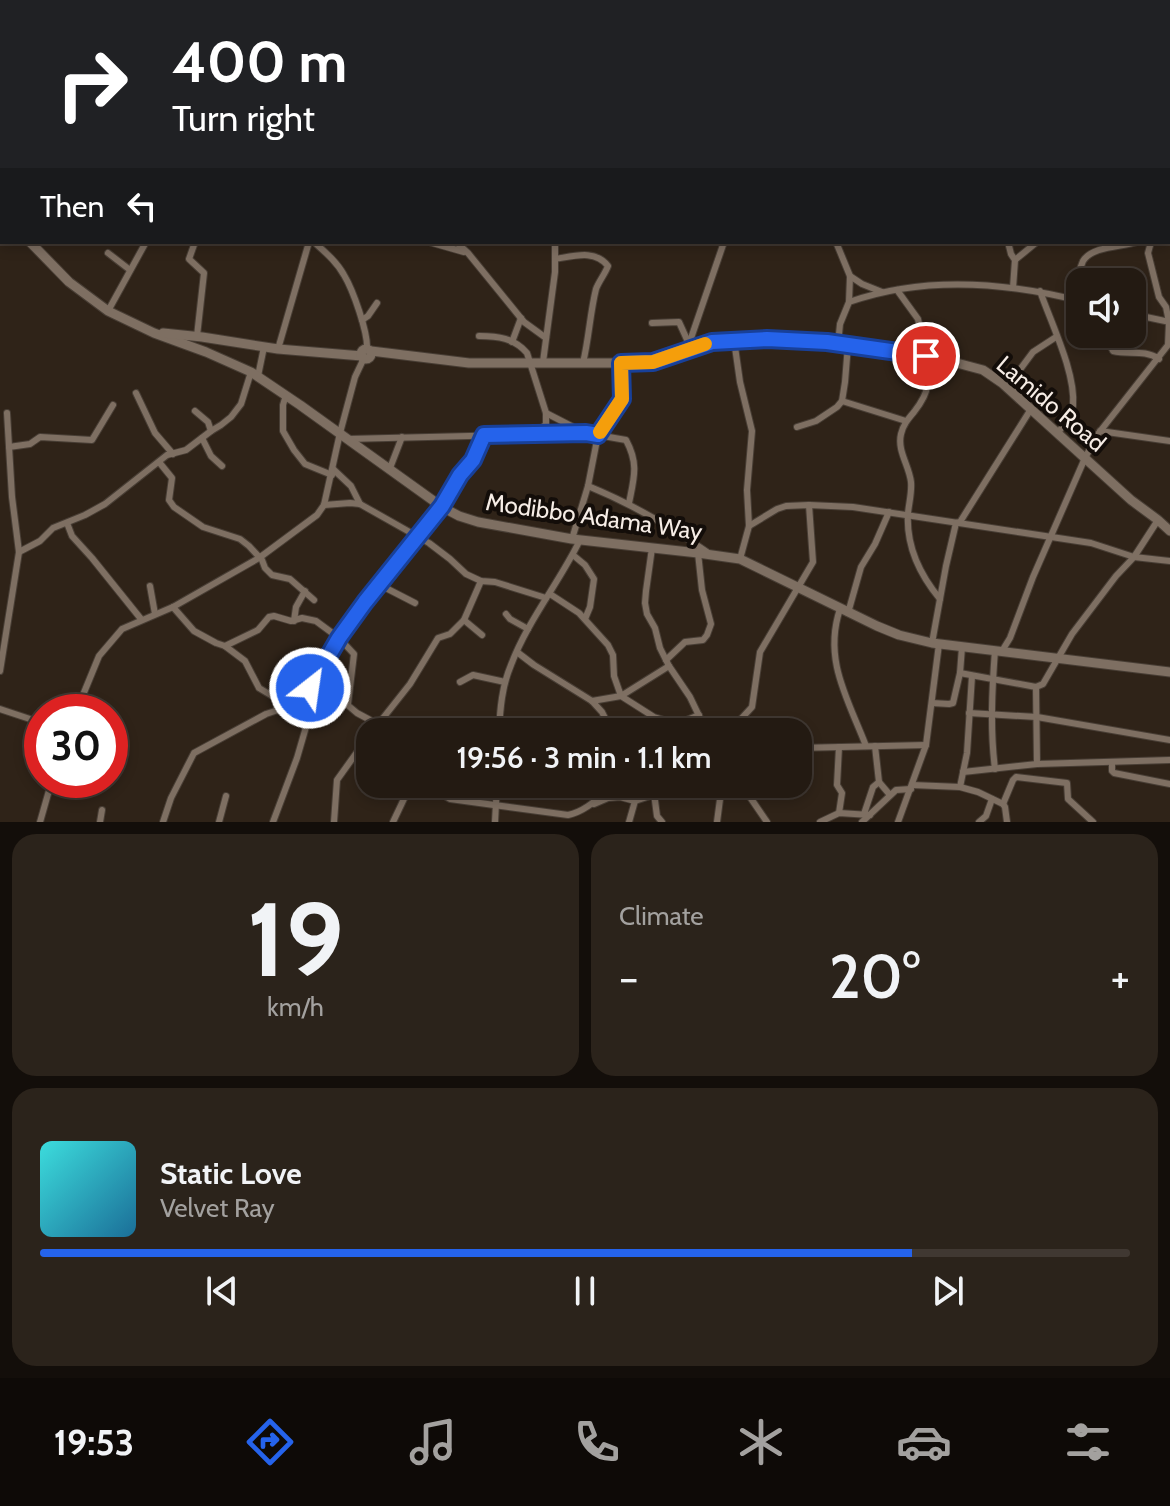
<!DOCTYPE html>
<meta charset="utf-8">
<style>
body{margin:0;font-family:Cabin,sans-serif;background:#2b231b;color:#f1f3f6;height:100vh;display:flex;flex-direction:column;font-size:30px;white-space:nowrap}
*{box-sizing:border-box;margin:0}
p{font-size:26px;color:#a3a19f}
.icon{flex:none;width:44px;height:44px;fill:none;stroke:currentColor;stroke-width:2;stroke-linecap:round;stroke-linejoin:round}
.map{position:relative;height:822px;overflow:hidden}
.drawer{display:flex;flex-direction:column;gap:12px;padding:12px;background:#130e0a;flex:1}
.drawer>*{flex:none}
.guide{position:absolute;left:0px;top:0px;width:1170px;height:244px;box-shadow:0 4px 12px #0003,0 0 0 2px #403832;background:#202124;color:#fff;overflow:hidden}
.controls{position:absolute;left:1066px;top:268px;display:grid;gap:16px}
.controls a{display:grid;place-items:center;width:80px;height:80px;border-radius:16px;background:#231a12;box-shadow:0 4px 12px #0003,0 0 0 2px #403832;font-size:40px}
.speed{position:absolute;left:24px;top:694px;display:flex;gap:16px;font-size:40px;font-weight:700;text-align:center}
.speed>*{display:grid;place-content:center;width:104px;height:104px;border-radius:50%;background:#231a12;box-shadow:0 4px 12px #0003,0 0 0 2px #403832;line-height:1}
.speed .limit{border:12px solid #d22;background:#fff;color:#111}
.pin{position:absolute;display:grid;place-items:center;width:68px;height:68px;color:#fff;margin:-34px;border:4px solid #fff;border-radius:50%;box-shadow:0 2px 8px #0007}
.me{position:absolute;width:88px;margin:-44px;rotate:30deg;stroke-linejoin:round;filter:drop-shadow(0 0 6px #0008)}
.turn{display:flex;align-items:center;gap:28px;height:168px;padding:0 40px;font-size:36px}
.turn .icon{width:104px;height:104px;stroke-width:2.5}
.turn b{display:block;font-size:56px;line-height:68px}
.then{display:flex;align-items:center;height:76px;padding:0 40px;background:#0003;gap:16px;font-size:30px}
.big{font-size:60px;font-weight:600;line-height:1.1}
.drawer .card{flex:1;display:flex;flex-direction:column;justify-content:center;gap:12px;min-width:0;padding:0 28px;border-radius:24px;background:#2b231b}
.drawer .dial{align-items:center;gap:0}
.dial b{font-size:104px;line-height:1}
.song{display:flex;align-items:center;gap:24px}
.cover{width:96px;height:96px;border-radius:12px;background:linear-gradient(135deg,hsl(180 70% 55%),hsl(200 70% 35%))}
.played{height:8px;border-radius:4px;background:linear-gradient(90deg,#2563eb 80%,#403832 80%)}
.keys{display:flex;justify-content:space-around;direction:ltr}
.heat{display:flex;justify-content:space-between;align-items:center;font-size:44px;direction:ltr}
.drawer .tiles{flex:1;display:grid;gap:12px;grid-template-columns:1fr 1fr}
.card:last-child{grid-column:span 2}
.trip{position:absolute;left:356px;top:718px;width:456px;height:80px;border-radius:24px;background:#231a12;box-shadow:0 4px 12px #0003,0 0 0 2px #403832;font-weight:600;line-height:80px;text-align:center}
.tabs{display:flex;height:128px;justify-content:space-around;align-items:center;background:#0e0a07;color:#a3a19f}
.tabs .icon{width:56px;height:56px}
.tabs .on{color:#2563eb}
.tabs b{font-size:36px;color:#f1f3f6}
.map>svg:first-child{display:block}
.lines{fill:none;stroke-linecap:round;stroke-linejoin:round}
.minor-casing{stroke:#483e35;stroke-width:8}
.secondary-casing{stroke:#483e35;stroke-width:11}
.primary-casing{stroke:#483e35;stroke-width:12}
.minor{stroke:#7e6f62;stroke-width:6}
.secondary{stroke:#7e6f62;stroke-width:9}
.primary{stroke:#599aa2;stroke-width:10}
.route-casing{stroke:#184099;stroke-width:20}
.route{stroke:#2563eb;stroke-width:14}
.slow{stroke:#f59e0b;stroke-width:14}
.labels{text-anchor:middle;stroke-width:8;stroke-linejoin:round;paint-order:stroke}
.street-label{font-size:24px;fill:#f6ede6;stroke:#130d09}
</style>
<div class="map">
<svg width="1170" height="822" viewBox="0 0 1170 822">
<rect width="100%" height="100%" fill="#2f2318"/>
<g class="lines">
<defs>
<g id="minor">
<path d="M214,0L215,2"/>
<path d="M301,0L303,2"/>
<path d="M396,0V2"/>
<path d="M412,0L415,2"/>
<path d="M643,0V2"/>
<path d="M1042,0L1056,2"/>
<path d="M96,2V0"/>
<path d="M162,2H167"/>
<path d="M373,2V0"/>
<path d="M554,2V0"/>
<path d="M875,2L876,0"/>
<path d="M956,2H962"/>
<path d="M998,2L1003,0"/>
<path d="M1013,2V0"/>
<path d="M1065,2L1066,0"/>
<path d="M1096,2V0"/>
<path d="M1125,2L1126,0"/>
<path d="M1168,16H1170"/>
<path d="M0,30H2"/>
<path d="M1168,126L1170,133L1168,141"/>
<path d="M0,132L2,133"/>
<path d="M1168,161L1170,160"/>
<path d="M0,234L2,232"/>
<path d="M195,242L189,259L204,273L197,336"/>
<path d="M314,242C325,252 337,262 344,275C353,290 368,332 367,349"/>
<path d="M429,242L464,252"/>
<path d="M456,242L468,253L524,322L546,338"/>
<path d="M836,242L850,276L849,302"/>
<path d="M1008,242L1011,254L1015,260L1013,288"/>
<path d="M108,253L130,270"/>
<path d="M555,259C574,256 595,249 608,266C605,274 599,281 596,289C590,313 589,338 583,363"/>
<path d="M1015,260L1037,242"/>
<path d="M850,276L862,284L882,292"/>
<path d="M897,290L918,319L926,356"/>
<path d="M1040,291C1051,323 1076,373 1073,406C1072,415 1063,425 1058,433"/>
<path d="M1074,299C1076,287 1078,272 1083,261C1092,246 1122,247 1137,242"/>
<path d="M108,311L146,242"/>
<path d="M1132,314L1170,322"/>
<path d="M362,320L368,316L377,303"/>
<path d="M652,323L679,322L689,344"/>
<path d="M1116,334L1111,347L1113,351C1129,355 1144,349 1159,359"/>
<path d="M479,336C498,336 514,338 527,353L546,413V424L537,434"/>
<path d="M734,340L740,382L752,431L747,490L749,526L740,559"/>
<path d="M512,342L521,318"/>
<path d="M838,344L840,324L849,302C923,276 1005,282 1080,301"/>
<path d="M278,349L309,242"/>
<path d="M688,350L689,344L724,242"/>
<path d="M920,356C929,382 932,389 914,412C908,419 903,425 901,434C897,451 909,465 911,482C912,492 909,503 908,513C906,545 920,575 940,599"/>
<path d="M543,362L555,272V242"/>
<path d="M258,376L264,347"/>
<path d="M1007,387L1033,352L1056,337"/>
<path d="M136,393L155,433L173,454"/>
<path d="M286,395L283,405V431L294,450L305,464L332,475"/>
<path d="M842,401L906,421"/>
<path d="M195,411L208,422L211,431"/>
<path d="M546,413L583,432"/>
<path d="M797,427L816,421L837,407L842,401L845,382L848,345"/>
<path d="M1100,431L1170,441"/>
<path d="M202,438L211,456L222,466"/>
<path d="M347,439L586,433L626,440C639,464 634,478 629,503"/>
<path d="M9,447L30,444L40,437L92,440L113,405"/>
<path d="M159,462L172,478L169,500L174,507L203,527L240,539L249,546L262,560L265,568L272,575L290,579L314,600"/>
<path d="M390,468L402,437"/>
<path d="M333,469L351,486L360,504"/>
<path d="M588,486C632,504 667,524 707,552"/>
<path d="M324,505L350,503L360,504L429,543L450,559L466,574L481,581L495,582L546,598"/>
<path d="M67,523L72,536L92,558L141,619"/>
<path d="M749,526L777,509L786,506L809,505L853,507L1091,543L1134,557L1170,561"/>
<path d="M572,539L588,486L598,435L622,399L621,363"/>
<path d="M652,548L646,591L645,603L647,614L655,628L660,648L669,666L690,697L701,720L722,732"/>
<path d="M19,552L40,541L53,528L85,515L105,504L167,455L186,450L211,431L221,425L231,417L241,404L251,372"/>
<path d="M573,555L585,565L594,579L590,607L585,619"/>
<path d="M378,584L415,603"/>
<path d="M150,586L155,614"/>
<path d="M550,594L579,613L608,645L613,655L614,676L621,696L669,666"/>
<path d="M173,607L194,631L216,643L225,646L245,661L259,688L289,706"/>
<path d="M840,609C823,660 848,699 866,746"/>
<path d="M848,613L861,567L875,544L889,512"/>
<path d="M506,614L510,619L528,629"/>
<path d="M464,620L482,635"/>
<path d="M294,621L296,607L305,591"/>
<path d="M932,643L946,566L956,523L960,522L1031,409"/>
<path d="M225,646L258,630L269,617L274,616L291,621L302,618L316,621L339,638L354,654L348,704"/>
<path d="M995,650C992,690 990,729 995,769"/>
<path d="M1002,651L1010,638L1033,577L1085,458L1098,434L1168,345L1169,322L1166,307L1159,297L1148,253L1151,242"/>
<path d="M517,652L534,665L592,701L602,712L612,732"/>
<path d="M666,660L685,642L703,640L707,635L711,624L702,590L698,553"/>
<path d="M0,671L19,552L12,497L7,413"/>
<path d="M960,673L1036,687L1043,684L1072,634L1116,576L1134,557L1158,520"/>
<path d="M460,682L473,675L505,682"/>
<path d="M1036,687L1037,764"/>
<path d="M315,696L344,702L357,713L385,728L388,732"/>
<path d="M592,701L621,696L654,717L677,724L699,715"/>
<path d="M932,703L949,704L953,703L960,673L962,647"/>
<path d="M0,709L42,723"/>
<path d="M76,712L99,656L122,629L173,607L259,558L317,515L324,505L340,433L355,377L364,358"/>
<path d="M969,713L1037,717L1170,740"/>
<path d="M372,732L410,684L438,638L450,634L464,620L481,581"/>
<path d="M499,732C500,709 502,686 511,665C528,620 559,583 580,540"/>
<path d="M729,732L752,707L760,652L813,562L809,505"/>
<path d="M875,746L879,782L890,795"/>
<path d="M839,747L837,785L842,793L839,813"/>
<path d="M798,748L926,745"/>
<path d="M1112,763V771L1114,773L1170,784"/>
<path d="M963,772L1037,764L1170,760"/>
<path d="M425,784L450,799L568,815C587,811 600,796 615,784"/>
<path d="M741,784L767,822"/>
<path d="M912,785L960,787L978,792L1003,804L1005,807L1007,822"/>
<path d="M960,787L967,753L972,676"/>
<path d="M654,793L657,816L662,822"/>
<path d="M594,804L608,798L620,797L635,801L687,784"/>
<path d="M1003,804L1013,780L1016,777L1067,783L1068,799L1093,822"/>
<path d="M864,814L873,787L879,782"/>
<path d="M40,822L52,780"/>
<path d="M100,822L102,810"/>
<path d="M163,822L171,798L194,753L266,714L287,707L310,688L339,638L365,602L442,506L460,475L473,460L484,435"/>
<path d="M219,822L226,796"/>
<path d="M273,822L297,758L315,696L310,688"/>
<path d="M334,822L337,780L370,734"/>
<path d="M393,822L411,784"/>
<path d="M495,822L497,784"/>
<path d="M629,822L635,801"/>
<path d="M717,822L722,784"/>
<path d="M820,822L839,813L870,815"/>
<path d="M862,822L896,790L911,789"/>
<path d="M898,822L926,745L939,644"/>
<path d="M979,822L986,816L992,799"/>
</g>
<g id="secondary">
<path d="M0,210L2,212"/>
<path d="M30,242L69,282L108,311L154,333L206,352L251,372L300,405L442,507L459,516L478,522L572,539L698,553L740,559L877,626L899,635L932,643L1170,672"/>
<path d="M163,333L202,337L278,349L362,356"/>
<circle cx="366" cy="354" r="5"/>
<path d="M371,351L469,363H634L653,362L712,342L767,339L791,340L848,345L938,358L983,370L1002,383L1131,500L1158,520L1170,531"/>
</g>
<g id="primary">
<path d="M788,0L791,2"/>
<path d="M1168,227L1170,228"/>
</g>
</defs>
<!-- minor casing -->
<use href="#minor" class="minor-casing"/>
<!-- secondary casing -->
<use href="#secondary" class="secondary-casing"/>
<!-- primary casing -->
<use href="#primary" class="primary-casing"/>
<!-- minor -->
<use href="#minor" class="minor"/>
<!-- secondary -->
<use href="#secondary" class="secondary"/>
<!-- primary -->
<use href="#primary" class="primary"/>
</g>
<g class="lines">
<defs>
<path id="route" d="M310,688L339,638L365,602L442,506L460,475L473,460L484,435L586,433L598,435L622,399L621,363L653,362L712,342L767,339L827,342L926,356"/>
</defs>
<!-- route casing -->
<use href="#route" class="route-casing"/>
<!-- route -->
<use href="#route" class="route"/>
<!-- slow -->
<path class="slow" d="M600,432L622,399L621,363L653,362L705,344"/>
</g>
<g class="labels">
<!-- street labels -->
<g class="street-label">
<text transform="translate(1051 404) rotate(40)" y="8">Lamido Road</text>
<text transform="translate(594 517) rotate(8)" y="8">Modibbo Adama Way</text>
</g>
</g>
</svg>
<div class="controls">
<a><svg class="icon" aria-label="sound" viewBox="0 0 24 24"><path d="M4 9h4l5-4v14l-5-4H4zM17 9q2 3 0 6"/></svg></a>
</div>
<div class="speed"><div class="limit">30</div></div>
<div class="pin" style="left:926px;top:356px;background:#d93025"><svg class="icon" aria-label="arrive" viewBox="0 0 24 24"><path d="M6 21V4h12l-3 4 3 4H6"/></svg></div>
<svg class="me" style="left:310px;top:688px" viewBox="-20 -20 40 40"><circle r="17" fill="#2563eb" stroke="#fff" stroke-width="3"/><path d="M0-11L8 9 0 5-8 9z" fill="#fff"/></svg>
<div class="trip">19:56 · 3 min · 1.1 km</div>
<div class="guide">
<div class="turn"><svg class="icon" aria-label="right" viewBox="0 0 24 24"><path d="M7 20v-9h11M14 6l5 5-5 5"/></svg><div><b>400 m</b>Turn right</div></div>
<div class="then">Then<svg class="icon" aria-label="left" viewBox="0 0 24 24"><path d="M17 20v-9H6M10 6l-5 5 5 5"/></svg></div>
</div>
</div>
<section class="drawer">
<div class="tiles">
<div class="card dial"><b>19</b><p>km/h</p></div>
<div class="card"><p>Climate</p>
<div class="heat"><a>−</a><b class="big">20°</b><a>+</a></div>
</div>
<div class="card">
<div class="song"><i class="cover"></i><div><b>Static Love</b><p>Velvet Ray</p></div></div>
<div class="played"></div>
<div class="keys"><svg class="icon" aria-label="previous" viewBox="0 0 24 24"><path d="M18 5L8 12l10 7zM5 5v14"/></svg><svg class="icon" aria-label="pause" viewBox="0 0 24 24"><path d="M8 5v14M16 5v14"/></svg><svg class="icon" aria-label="next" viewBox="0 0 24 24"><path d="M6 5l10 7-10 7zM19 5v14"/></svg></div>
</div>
</div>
</section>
<nav class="tabs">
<b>19:53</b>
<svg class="icon on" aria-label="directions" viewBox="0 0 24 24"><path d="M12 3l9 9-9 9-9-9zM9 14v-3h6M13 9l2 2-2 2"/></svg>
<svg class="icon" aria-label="music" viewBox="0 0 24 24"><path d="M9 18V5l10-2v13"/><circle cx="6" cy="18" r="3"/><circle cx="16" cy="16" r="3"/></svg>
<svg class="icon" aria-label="phone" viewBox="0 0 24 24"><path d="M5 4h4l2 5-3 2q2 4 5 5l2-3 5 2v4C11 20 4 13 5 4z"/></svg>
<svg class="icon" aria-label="climate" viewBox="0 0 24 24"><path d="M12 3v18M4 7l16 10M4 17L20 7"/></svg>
<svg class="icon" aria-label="car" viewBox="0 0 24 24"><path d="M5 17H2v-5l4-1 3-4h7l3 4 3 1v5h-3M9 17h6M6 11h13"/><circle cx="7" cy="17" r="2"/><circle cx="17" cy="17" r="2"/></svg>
<svg class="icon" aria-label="filters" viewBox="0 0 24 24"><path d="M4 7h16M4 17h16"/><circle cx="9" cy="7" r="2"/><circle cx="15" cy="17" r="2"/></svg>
</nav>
